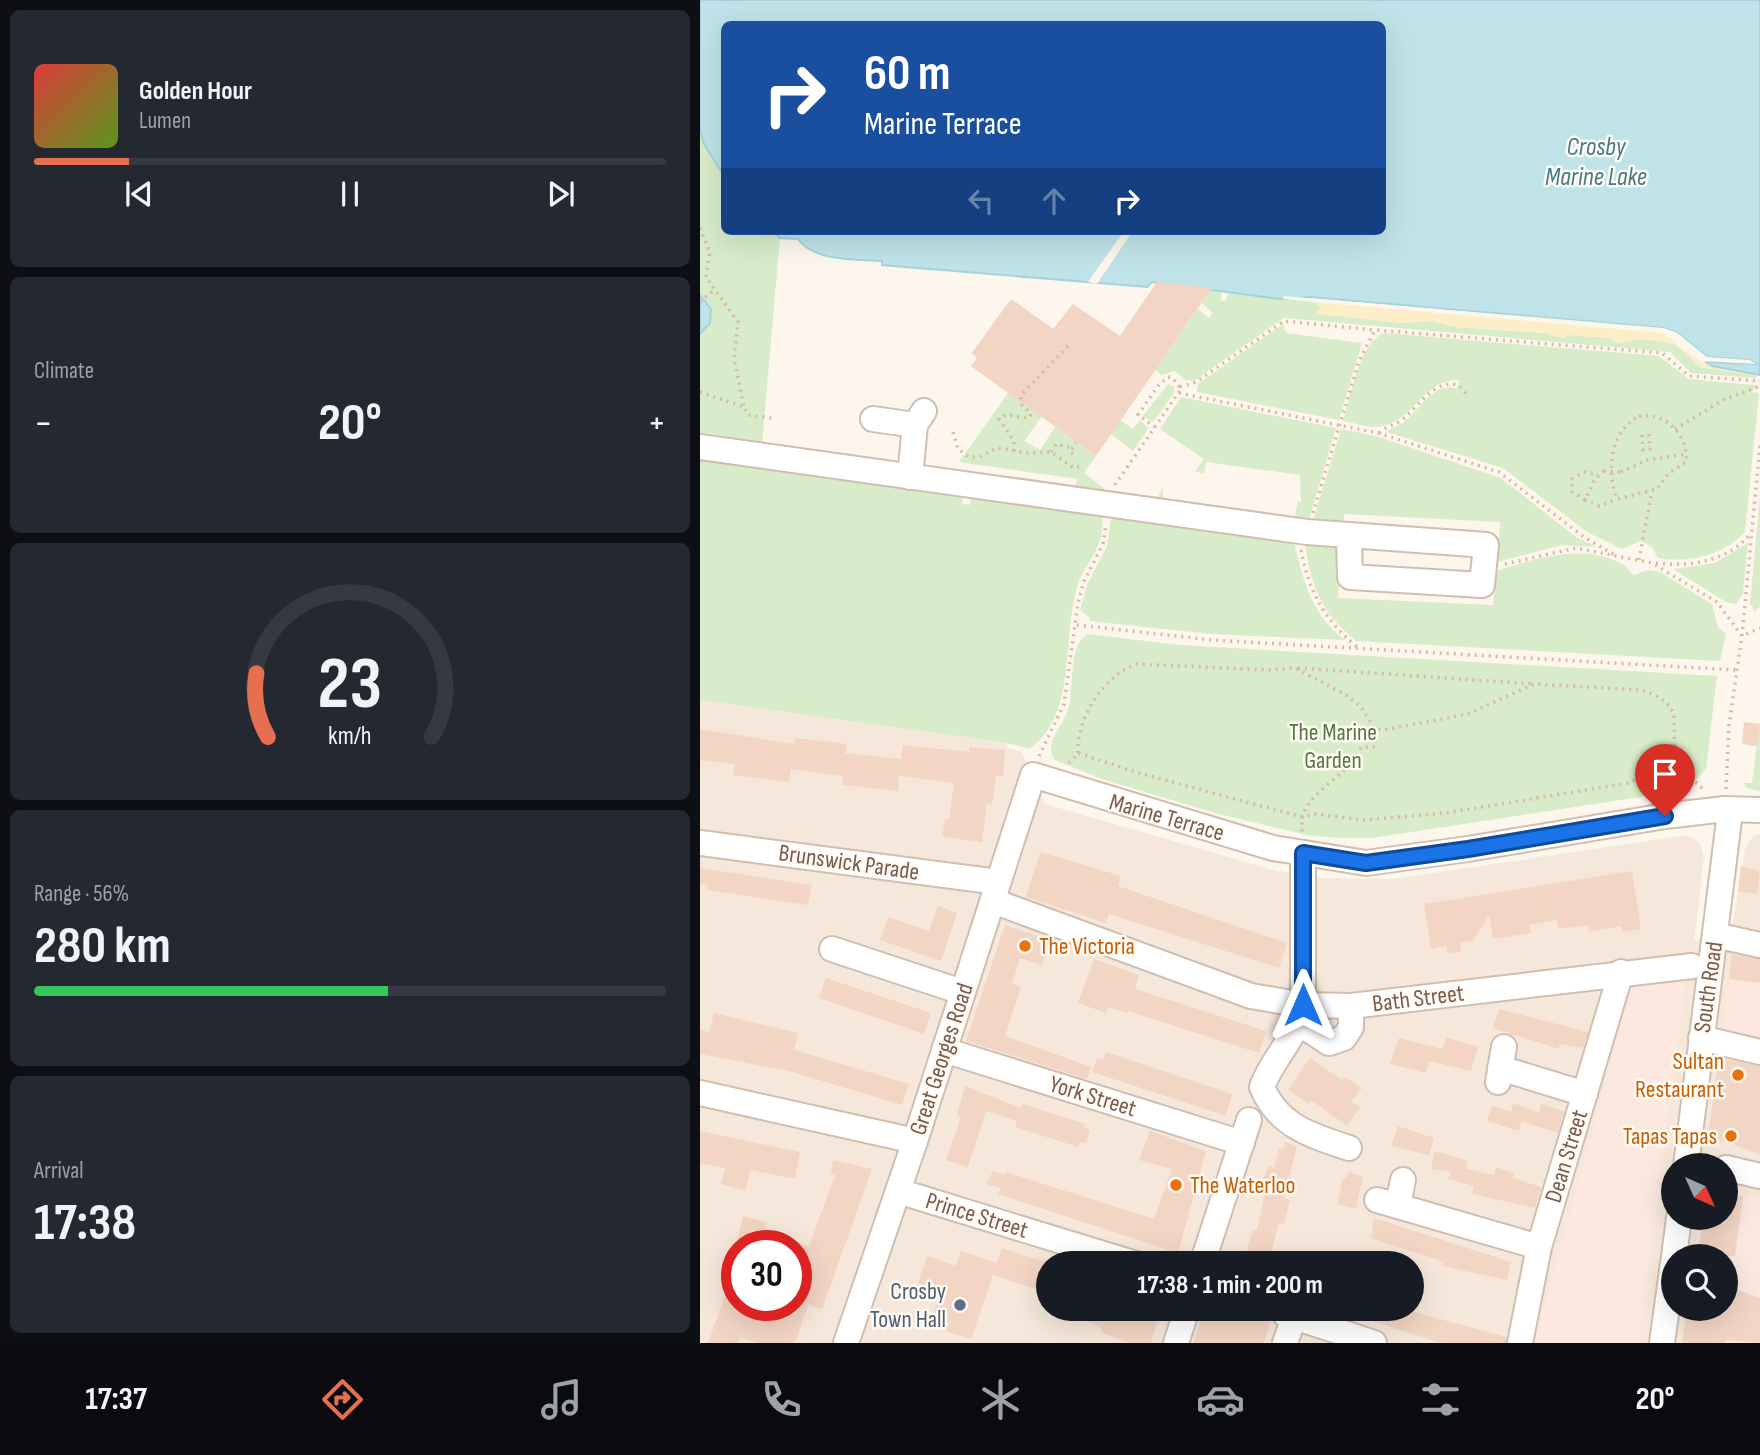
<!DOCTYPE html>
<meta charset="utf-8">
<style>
body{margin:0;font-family:"Sofia Sans Condensed",sans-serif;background:#242831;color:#f1f3f6;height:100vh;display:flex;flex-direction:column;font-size:26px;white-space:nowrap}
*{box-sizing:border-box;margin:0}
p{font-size:23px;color:#9ea1a6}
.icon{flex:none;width:38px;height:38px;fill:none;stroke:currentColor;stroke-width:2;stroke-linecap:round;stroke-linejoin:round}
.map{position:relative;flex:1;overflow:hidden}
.panel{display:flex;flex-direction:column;gap:10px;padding:10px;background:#0d0f14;width:700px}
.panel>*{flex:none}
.guide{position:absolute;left:21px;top:21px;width:665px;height:214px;border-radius:10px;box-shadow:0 7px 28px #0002;background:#1a4fa0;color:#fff;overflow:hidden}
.needle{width:46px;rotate:135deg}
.controls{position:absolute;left:961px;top:1153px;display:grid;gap:14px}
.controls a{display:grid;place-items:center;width:77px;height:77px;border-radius:50%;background:#171b24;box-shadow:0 7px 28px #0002;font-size:35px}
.speed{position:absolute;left:21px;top:1230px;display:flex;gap:14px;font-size:35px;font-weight:700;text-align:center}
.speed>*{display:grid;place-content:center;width:91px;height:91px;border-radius:50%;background:#171b24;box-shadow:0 7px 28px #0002;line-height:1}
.speed .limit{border:10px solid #d22;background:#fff;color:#111}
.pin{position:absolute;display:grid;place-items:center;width:60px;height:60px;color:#fff;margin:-72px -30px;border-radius:50% 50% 50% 0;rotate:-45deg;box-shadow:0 0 7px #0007}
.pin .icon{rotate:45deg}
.me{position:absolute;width:77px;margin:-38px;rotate:0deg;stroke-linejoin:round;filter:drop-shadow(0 0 5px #0008)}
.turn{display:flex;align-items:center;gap:24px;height:147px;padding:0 28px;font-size:32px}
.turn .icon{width:91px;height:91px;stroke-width:2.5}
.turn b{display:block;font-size:49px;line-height:60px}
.lanes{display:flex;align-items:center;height:66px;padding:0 28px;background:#0003;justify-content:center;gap:35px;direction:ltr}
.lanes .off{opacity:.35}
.big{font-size:52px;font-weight:700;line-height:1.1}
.panel .card{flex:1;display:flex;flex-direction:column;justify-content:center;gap:10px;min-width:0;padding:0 24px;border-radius:10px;background:#242831}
.panel .dial{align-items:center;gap:0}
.dial svg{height:182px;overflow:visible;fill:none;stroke:#363941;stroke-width:7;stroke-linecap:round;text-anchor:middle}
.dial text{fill:#f1f3f6;stroke:none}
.song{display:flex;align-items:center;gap:21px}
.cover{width:84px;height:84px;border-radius:10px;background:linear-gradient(135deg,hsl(0 70% 55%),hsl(90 70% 35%))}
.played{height:7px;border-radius:4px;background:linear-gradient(90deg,#e76f51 15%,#363941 15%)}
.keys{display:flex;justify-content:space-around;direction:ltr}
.heat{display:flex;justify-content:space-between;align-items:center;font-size:38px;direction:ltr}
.charge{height:10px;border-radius:5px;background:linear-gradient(90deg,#34c759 56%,#363941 0)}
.trip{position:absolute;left:336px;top:1251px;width:388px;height:70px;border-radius:35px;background:#171b24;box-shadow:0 7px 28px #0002;font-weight:700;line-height:70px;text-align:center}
.menu{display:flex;height:112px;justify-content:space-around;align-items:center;background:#090b0e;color:#9ea1a6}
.menu .icon{width:49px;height:49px}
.menu .selected{color:#e76f51}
.menu b{font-size:32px;color:#f1f3f6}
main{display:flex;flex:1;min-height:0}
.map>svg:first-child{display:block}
.residential{fill:#f5e8da;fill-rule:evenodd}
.commercial{fill:#fde8e0}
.green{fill:#d8ecc9}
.sand{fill:#fcefc7}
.water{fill:#bfe3e8;stroke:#a5d3da;stroke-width:2}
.pier{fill:#fdf6ec}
.building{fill:#f3d5c3}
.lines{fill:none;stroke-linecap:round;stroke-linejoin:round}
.minor-casing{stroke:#d1beb0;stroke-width:28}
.path{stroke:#d9b8a5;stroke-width:3.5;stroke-dasharray:2 5;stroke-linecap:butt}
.minor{stroke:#fff;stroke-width:24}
.path-bridge{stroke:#d9b8a5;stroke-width:3.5;stroke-dasharray:2 5;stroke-linecap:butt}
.route-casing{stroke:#114b97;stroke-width:18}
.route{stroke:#1a73e8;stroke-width:12}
.food-dot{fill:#e8710a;stroke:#fffaf3;stroke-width:2.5}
.service-dot{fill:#5c6f8a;stroke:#fffaf3;stroke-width:2.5}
.labels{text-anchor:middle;stroke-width:5;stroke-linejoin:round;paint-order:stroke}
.park-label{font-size:24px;fill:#537a41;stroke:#fffaf3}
.street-label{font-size:24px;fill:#7a5c4d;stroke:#fffaf3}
.food-label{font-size:24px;fill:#c56008;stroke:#fffaf3;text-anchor:start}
.service-label{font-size:24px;fill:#4e5e75;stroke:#fffaf3;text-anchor:end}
.water-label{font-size:26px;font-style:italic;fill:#437c86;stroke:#fffaf3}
</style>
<main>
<section class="panel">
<div class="card">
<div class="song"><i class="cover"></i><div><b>Golden Hour</b><p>Lumen</p></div></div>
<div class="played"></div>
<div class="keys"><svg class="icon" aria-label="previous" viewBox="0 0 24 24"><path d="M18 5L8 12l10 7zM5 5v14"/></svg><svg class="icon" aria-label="pause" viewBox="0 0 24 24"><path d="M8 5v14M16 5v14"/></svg><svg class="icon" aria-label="next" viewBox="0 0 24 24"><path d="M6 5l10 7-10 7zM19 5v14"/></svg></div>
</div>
<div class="card"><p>Climate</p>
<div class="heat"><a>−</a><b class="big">20°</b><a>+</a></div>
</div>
<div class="card dial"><svg viewBox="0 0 100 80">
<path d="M14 69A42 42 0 1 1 86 69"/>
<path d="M14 69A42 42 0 0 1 9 41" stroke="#e76f51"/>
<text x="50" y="56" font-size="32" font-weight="700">23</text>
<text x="50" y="72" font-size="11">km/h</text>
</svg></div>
<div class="card"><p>Range · 56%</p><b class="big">280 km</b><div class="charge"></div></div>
<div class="card"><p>Arrival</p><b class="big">17:38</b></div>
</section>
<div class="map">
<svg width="1060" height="1343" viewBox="0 0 1060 1343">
<rect width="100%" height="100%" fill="#fdf6ec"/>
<!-- residential -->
<path class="residential" d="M0,700L307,743V748L322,752L345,804L576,871L621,878L694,879L987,835L1000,843L1004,857L994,941L1033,923L1045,849L1052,837L1060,833V1343H0ZM973,1166H1026V1218H973ZM37,1246H96V1306H37ZM973,1256H1026V1309H973ZM348,1264H712V1309H348Z"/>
<!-- commercial -->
<g class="commercial">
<path d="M1033,951L1060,956V1039L1022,1030Z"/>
<path d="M934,978L986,984L938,1343H834Z"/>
<path d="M1026,1194L1060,1197V1343H982L987,1309H1026V1256H994L999,1218H1026Z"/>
</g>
<!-- green -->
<g class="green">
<path d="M0,129L4,144L24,176V231H73L80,238L62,444L0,436Z"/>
<path d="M510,291L521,292V301H526L528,293L615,302L620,308L617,313L702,323L733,321L755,327L846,333L863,338L869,335L911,338L918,343L944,339L975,344L1000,367L1056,375V378L991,373L970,352L584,318L495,380H485L475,371L461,375L455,370L498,309L509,318L513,313L502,303Z"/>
<path d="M311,299L353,329L347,409L324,441L340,450L355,427L396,456L384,473L406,490L375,485L378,479L259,462L308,393L271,366L277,358L272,353Z"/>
<path d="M583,324L586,333L662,343L639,420L497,392L498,384Z"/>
<path d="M684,333L959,356L989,379L1054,385L1056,387L1052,392L1059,393L1045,532C1022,556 990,563 958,558L951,546L940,541L922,549L887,532L803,468L686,432C691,428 699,426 705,421C720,409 733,382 756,388L760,382L757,380C724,380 713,420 682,426C670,429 655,423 643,421C650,398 660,341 684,333Z"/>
<path d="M468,384L474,387V393L453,422L443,416Z"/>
<path d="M481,397L636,428L608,523L456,502L463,486V499L595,516L598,501L601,502L600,475L506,462L504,474L495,471L504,459L460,429Z"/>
<path d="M420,420L433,429L440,420L449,428L433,451L411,434Z"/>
<path d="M641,429L676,436L801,478L876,537L897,547L862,545L797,562L800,522L644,514L643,530L612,524Z"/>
<path d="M0,454L263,496L262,504L270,505L271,497L404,510C402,521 403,533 399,543C395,556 384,568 379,581C360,635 380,710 330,749L307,743L0,700Z"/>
<path d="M1060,496V606L1055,612L1050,603Z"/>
<path d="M412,512L593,537C602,576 610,614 645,640L510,634L389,621L390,618L380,610L387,585L407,546Z"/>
<path d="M604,538L642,543L638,598L793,605L797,571C835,558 884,543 922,564C928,567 929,571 934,575L948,570L960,572L1012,604L1018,627L1026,634L1020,661L656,641C618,609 611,585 604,538Z"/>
<path d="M1048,543L1043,593L1036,604L1026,602L973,569L1015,563Z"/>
<path d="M387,634L480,645L1017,676L1006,769L986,790L672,838H639L606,835L515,813L405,780L355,760C342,744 364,725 369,707C374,686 368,647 387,634Z"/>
<path d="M1060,721V791L1047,788L1044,783H1052Z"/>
</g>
<!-- sand -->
<path class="sand" d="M615,302L962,333C979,344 994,361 1014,366C1027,370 1040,366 1051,375L1000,367L975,344L944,339L918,343L910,338L869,335L864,338L845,333L755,327L733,321L702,323L616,314L620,308Z"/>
<!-- water -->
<g class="water">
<path d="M0,0H1060V375L1012,366L1005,362L1056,364L1050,360L1007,357L976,332L963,328L610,297L580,299L452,282L447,287L182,265V261C157,259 114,262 98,239L80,238L73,231H682V24H24V176L4,144L0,129Z"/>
<path d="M0,295L11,309L10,323L0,334Z"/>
</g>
<!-- pier -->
<g class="pier">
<path d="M424,231L432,232L403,275L397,284L388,282Z"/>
<path d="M584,296L963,328L976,332L1007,357L1050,360L1056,364L1002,361L974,335L963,331L583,299Z"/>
</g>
<!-- building -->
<g class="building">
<path d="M457,282L512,288L396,456L271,366L277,358L272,353L311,299L353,329L373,304L420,336Z"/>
<path d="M1044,722L1060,724L1057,746L1042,744Z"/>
<path d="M0,729L94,744L95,738L147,744L145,753L201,759L203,745L269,752V747L305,750L303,776L296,775L292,805L287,804L282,842L242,837L245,819H249L254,783L199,776L198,791L142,785L143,776L91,769L89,782L33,775L35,764L0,760Z"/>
<path d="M340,852L421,876L418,886L587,943L579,968L409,914L406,923L326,897Z"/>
<path d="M1041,866L1060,871L1057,894L1038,891Z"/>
<path d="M0,868L112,885L108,905L7,890L8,885L0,884Z"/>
<path d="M932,871L941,929L922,932L921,926L889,932L888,925L858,929L857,920L829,925L831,933L793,939L789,915L773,941L760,943L761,952L747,953L746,946L731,949L724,904Z"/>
<path d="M238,906L257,913L241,961L180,940L188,917L229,931Z"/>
<path d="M305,925L350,940L342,965L320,958L312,984L321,987L305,1036L391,1067L387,1079L266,1041Z"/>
<path d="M1032,954L1060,959V983L1029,979Z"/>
<path d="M394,959L439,975L435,989L566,1031L559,1053L428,1011L427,1013L408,1007L406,1013L378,1003Z"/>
<path d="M126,978L231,1013L224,1034L119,998Z"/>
<path d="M799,1009L888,1032L883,1048L860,1044L859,1049L793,1028Z"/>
<path d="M14,1013L98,1033L94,1050L209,1084L202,1105L89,1071L0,1054V1030L9,1032Z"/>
<path d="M746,1037L778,1047L771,1071L729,1061L726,1073L690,1064L699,1038L742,1049Z"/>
<path d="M406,1052L532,1094L526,1116L392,1072L397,1058L403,1060Z"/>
<path d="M610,1058L642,1080L645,1077L662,1088L651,1102L660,1107L647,1126L611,1100L609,1104L588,1090Z"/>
<path d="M1022,1058L1060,1066V1154L1008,1136L1018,1060Z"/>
<path d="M265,1086L321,1108L323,1104L385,1124L384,1128L390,1130L386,1143L380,1142L378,1147L315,1127L317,1121L286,1111L268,1167L246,1160L261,1117L257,1115Z"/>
<path d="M813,1103L839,1113L841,1104L864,1111L858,1133L821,1121L819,1131L787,1121L792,1105L811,1112Z"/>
<path d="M698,1126L734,1138L729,1155L691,1146Z"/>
<path d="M0,1131L100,1152L95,1179L51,1170L45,1191L21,1184L25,1168L0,1163Z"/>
<path d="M450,1131L506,1151L478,1253L298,1194L301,1188L286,1184L293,1171L305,1175L306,1172L454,1219L472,1169L439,1160Z"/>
<path d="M585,1142L597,1146L584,1198L590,1200L584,1224L579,1223L568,1264H548L550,1258L545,1257L553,1229L557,1230L568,1181L563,1179L569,1166L574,1168L579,1149H583Z"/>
<path d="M735,1151L768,1161L766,1169L794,1175L796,1167L815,1174L813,1178L841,1187L835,1208L772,1194L774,1186L748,1179L751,1172L731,1169Z"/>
<path d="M133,1160L172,1169L122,1309L108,1305L95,1343H57L40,1337L38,1343H8L35,1268L37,1306H96V1243L109,1246L135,1175L131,1173Z"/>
<path d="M649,1172L663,1177L656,1209L637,1204L643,1178L646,1179Z"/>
<path d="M1026,1194L1043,1196L1035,1256H998L1003,1218H1026Z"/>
<path d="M43,1216L66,1222L63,1234L89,1241V1246H36Z"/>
<path d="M674,1218L811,1262L807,1280L742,1266L744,1262L671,1238Z"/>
<path d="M302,1248L348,1263V1293L293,1275L271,1339L246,1331L249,1323L232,1317L241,1292L218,1284L227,1256L256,1266L261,1251L297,1263L296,1266Z"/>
<path d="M1026,1286L1060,1298V1343L1026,1340L1025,1343H982L987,1309H1026Z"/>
<path d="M394,1309H461L451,1343H430L402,1333V1328L389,1322Z"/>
<path d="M504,1309H531L570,1322L564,1343H493Z"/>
<path d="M648,1309H703L806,1337V1343H741L648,1313Z"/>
</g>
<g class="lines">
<defs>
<g id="minor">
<path d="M173,419L215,425"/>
<path d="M0,447L607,532L786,545L782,585L650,577L649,537"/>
<path d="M210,477L215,425L224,411"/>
<path d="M0,843L298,882"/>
<path d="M603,853V1005C597,1038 573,1057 562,1087C578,1126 612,1136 649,1148"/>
<path d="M293,901L551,996L603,1005L651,1006L992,966"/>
<path d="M1015,935L1060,945"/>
<path d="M132,949L262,992"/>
<path d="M600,1024L629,1043L644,1038L651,1027V1006"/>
<path d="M1001,1038L1060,1052"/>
<path d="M244,1050L542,1143"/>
<path d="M800,1068L885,1094"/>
<path d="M798,1082L804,1047"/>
<path d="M0,1093L215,1141"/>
<path d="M986,1166L1029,820L1025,809"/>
<path d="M1026,1168L1060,1176"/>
<path d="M198,1191L436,1264"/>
<path d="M677,1200L839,1247"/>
<path d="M698,1204L703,1180"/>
<path d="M974,1256L979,1218"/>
<path d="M502,1264L549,1120"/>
<path d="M585,1314L674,1343"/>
<path d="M146,1343L215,1141L333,775L573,848L666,863L768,849L965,816L1025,809L1060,810"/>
<path d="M476,1343L487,1309"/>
<path d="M585,1343L594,1317"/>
<path d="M820,1343L839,1247L921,972"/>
<path d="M962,1343L973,1263"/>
</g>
</defs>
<!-- minor casing -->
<use href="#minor" class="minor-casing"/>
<!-- path -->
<g class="path">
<path d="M0,228L10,252L6,277L38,322L34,359L44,407"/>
<path d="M0,302L15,289"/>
<path d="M480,387L496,382L584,321L675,330"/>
<path d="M0,392L44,407L48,415L72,418"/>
<path d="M479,393L678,433L799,472L884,537L915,555"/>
<path d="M939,416C966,411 989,437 986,462L969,473L957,489L917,499C906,471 910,431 939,416Z"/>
<path d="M975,429L1025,399L1060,386"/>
<path d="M253,432L258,449L269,457L281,456L297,448L329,453L351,452L374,468L381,466"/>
<path d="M679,433C686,426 696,425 703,419C719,406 734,379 758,385L769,397"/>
<path d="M942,435L943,450L950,449L949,434"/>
<path d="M314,451V441L299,419L306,415L329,418L331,414L322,405L321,395L368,346"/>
<path d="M351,452L356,444L372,448"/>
<path d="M373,454L370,452L376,442"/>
<path d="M904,471L895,479L885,500L899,506L917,499"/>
<path d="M921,472L947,460L987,454"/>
<path d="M415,485L481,389L473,378L468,377L458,386L438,415L455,427"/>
<path d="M885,500L872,492V479L884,472L898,474"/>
<path d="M613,513L659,361L675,330L962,353L989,376L1060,381"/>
<path d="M601,550C609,592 624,619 657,647"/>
<path d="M939,560L952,491"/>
<path d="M956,563C990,567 1028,562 1051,533"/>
<path d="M805,564L876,548L952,563L1017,602L1042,636L1060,628"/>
<path d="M377,625L512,640L1036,670"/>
<path d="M598,668L834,684"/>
<path d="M378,753C376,719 405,673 437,664L567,670L595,668L648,696L661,707L675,729L684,730L768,714L834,684L942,690L959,697L970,706L974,715L975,763L928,783L746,813L663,820L615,814L602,817C613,786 648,778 661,747H675V729"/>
<path d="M339,756L364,704L378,603L384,581L403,544L406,525"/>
<path d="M369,763L378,753L435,772L602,817V832"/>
<path d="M975,763L1005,791"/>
<path d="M1026,789L1029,725L1042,636L1060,445"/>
</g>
<!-- minor -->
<use href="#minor" class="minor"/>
<!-- path-bridge -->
<path class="path-bridge" d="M904,471L921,472"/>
</g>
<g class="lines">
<defs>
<path id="route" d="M603,1005V853L666,863L768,849L965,816"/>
</defs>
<!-- route casing -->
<use href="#route" class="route-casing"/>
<!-- route -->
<use href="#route" class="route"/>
</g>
<!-- markers -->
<g class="food-dot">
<circle cx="325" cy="946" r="7"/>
<circle cx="1038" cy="1075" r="7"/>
<circle cx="1031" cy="1136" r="7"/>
<circle cx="476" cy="1185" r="7"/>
</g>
<circle class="service-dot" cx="260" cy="1305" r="7"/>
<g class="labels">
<!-- park labels -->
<g class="park-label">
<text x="633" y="740">The Marine<tspan x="633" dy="28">Garden</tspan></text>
</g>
<!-- street labels -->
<g class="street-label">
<text transform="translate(467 817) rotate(16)" y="8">Marine Terrace</text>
<text transform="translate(149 862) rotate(8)" y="8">Brunswick Parade</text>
<text transform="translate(1008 987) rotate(-82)" y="8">South Road</text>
<text transform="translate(718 998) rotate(-7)" y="8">Bath Street</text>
<text transform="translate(241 1059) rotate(-72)" y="8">Great Georges Road</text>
<text transform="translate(393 1096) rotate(17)" y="8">York Street</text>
<text transform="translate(866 1156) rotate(-73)" y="8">Dean Street</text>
<text transform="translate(277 1215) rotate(17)" y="8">Prince Street</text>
</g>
<!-- food labels -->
<g class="food-label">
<text x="339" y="954">The Victoria</text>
<text x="1024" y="1069" text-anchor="end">Sultan<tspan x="1024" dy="28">Restaurant</tspan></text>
<text x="1017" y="1144" text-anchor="end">Tapas Tapas</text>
<text x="490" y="1193">The Waterloo</text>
</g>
<!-- service labels -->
<g class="service-label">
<text x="246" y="1299">Crosby<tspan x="246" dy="28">Town Hall</tspan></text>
</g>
<!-- water labels -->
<g class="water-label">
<text x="896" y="155">Crosby<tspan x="896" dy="30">Marine Lake</tspan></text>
</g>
</g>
</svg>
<div class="controls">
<a><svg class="needle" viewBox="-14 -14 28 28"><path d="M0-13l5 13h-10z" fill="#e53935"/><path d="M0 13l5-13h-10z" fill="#9ea1a6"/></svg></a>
<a><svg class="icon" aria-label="search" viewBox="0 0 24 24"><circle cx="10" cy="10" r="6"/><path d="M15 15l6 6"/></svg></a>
</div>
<div class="speed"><div class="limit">30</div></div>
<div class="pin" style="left:965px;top:816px;background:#d93025"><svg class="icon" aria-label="arrive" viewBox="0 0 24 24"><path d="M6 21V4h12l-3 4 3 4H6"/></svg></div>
<svg class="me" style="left:603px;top:1005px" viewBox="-20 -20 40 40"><path d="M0-17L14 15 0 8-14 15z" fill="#1a73e8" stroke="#fff" stroke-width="4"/></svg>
<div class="trip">17:38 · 1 min · 200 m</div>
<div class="guide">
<div class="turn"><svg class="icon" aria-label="right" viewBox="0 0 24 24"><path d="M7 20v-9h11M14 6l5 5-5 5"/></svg><div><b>60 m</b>Marine Terrace</div></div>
<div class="lanes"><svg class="icon off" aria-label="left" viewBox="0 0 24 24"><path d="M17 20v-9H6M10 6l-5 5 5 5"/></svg><svg class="icon off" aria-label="ahead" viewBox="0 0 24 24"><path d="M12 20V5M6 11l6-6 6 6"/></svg><svg class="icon" aria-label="right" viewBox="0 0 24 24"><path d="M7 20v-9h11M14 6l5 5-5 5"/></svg></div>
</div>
</div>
</main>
<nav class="menu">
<b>17:37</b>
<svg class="icon selected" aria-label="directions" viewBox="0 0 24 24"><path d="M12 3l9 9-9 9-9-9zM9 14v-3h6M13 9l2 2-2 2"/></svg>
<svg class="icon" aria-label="music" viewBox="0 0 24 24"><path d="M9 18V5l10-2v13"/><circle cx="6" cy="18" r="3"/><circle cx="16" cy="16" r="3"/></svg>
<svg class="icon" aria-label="phone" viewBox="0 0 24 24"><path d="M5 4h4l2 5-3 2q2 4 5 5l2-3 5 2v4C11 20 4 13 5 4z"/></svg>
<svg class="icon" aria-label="climate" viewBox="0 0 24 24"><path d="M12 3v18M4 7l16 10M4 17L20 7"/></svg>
<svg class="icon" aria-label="car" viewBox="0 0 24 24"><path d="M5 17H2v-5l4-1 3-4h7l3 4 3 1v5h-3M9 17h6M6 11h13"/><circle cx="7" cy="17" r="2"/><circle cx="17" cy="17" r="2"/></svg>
<svg class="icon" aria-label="filters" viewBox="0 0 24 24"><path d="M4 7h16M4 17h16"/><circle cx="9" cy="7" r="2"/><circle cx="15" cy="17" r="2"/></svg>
<b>20°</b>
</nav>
